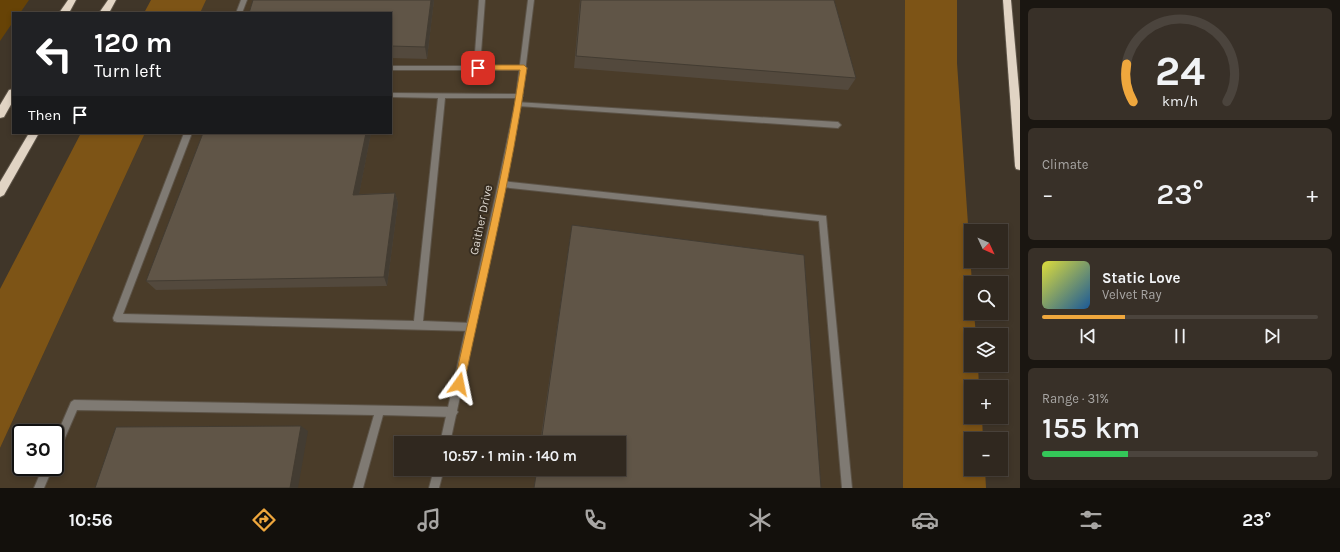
<!DOCTYPE html>
<meta charset="utf-8">
<style>
body{margin:0;font-family:Karla,sans-serif;background:#383028;color:#f1f3f6;height:100vh;display:flex;flex-direction:column;font-size:15px;white-space:nowrap}
*{box-sizing:border-box;margin:0}
p{font-size:13px;color:#a8a6a4}
.icon{flex:none;width:22px;height:22px;fill:none;stroke:currentColor;stroke-width:2;stroke-linecap:round;stroke-linejoin:round}
.map{position:relative;flex:1;overflow:hidden}
.panel{display:flex;flex-direction:column;gap:8px;padding:8px;background:#1a1611;width:320px}
.panel>*{flex:none}
.top-card{position:absolute;left:12px;top:12px;width:380px;height:122px;border-radius:0px;box-shadow:0 2px 6px #0003,0 0 0 1px #4b443d;background:#202124;color:#fff;overflow:hidden}
.needle{width:26px;rotate:134deg}
.controls{position:absolute;left:964px;top:224px;display:grid;gap:8px}
.controls a{display:grid;place-items:center;width:44px;height:44px;border-radius:0px;background:#30281f;box-shadow:0 2px 6px #0003,0 0 0 1px #4b443d;font-size:20px}
.speed{position:absolute;left:12px;top:424px;display:flex;gap:8px;font-size:20px;font-weight:700;text-align:center}
.speed>*{display:grid;place-content:center;width:52px;height:52px;border-radius:50%;background:#30281f;box-shadow:0 2px 6px #0003,0 0 0 1px #4b443d;line-height:1}
.speed .limit{border:2px solid #111;border-radius:6px;background:#fff;color:#111}
.pin{position:absolute;display:grid;place-items:center;width:34px;height:34px;color:#fff;margin:-17px;border-radius:8px;box-shadow:0 2px 6px #0006}
.me{position:absolute;width:44px;margin:-22px;rotate:12deg;stroke-linejoin:round;filter:drop-shadow(0 0 3px #0008)}
.turn{display:flex;align-items:center;gap:14px;height:84px;padding:0 16px;font-size:18px}
.turn .icon{width:52px;height:52px;stroke-width:2.5}
.turn b{display:block;font-size:28px;line-height:34px}
.then{display:flex;align-items:center;height:38px;padding:0 16px;background:#0003;gap:8px;font-size:15px}
.big{font-size:30px;font-weight:600;line-height:1.1}
.panel .card{flex:1;display:flex;flex-direction:column;justify-content:center;gap:6px;min-width:0;padding:0 14px;border-radius:6px;background:#383028}
.panel .dial{align-items:center;gap:0}
.dial svg{height:104px;overflow:visible;fill:none;stroke:#4b443d;stroke-width:7;stroke-linecap:round;text-anchor:middle}
.dial text{fill:#f1f3f6;stroke:none}
.song{display:flex;align-items:center;gap:12px}
.cover{width:48px;height:48px;border-radius:6px;background:linear-gradient(135deg,hsl(60 70% 55%),hsl(210 70% 35%))}
.played{height:4px;border-radius:2px;background:linear-gradient(90deg,#efa73d 30%,#4b443d 30%)}
.keys{display:flex;justify-content:space-around;direction:ltr}
.heat{display:flex;justify-content:space-between;align-items:center;font-size:22px;direction:ltr}
.charge{height:6px;border-radius:3px;background:linear-gradient(90deg,#34c759 31%,#4b443d 0)}
.trip{position:absolute;left:394px;top:436px;width:232px;height:40px;border-radius:0px;background:#30281f;box-shadow:0 2px 6px #0003,0 0 0 1px #4b443d;font-weight:600;line-height:40px;text-align:center}
.menu{display:flex;height:64px;justify-content:space-around;align-items:center;background:#13100c;color:#a8a6a4}
.menu .icon{width:28px;height:28px}
.menu .current{color:#efa73d}
.menu b{font-size:18px;color:#f1f3f6}
main{display:flex;flex:1;min-height:0}
.map>svg:first-child{display:block}
.built{fill:#4a3c29;fill-rule:evenodd}
.green{fill:#674306}
.forest{fill:#7d5416}
.lines{fill:none;stroke-linecap:round;stroke-linejoin:round}
.lane-casing{stroke:#5c5347;stroke-width:2}
.street-casing{stroke:#5c5347;stroke-width:2}
.highway-casing{stroke:#5c5347;stroke-width:2}
.lane{fill:#7f7a73;fill-rule:evenodd}
.street{fill:#7f7a73;fill-rule:evenodd}
.highway{fill:#e1d4c4;fill-rule:evenodd}
.wall{fill:#53493d}
.shaded-wall{fill:#433c32}
.building{fill:#605547;stroke:#433c32}
.route{fill:#efa73d;stroke:#9b6d28}
.labels{text-anchor:middle;stroke-width:4;stroke-linejoin:round;paint-order:stroke}
.street-label{font-size:12px;fill:#ddd7cf;stroke:#362c1f}
</style>
<main>
<div class="map">
<svg width="1020" height="488" viewBox="0 0 1020 488">
<rect width="100%" height="100%" fill="#403629"/>
<!-- built -->
<path class="built" d="M204,0H939L938,488H0V448L145,133H391V13H198ZM21,433H55V467H21ZM401,443H619V469H401Z"/>
<!-- green -->
<path class="green" d="M0,0H29L20,13H13V22L0,41Z"/>
<!-- forest -->
<g class="forest">
<path d="M151,0H206L200,13H144Z"/>
<path d="M905,0H957V63L972,283H971V313H974L976,335H971V365H978L979,387H971V417H982L983,439H971V469H985L986,488H903Z"/>
<path d="M81,133H145L0,448V289Z"/>
</g>
<g class="lines">
<defs>
<g id="lane">
<path d="M241,0H247L242,13H236Z"/>
<path d="M479,0H485L480,66H524L527,68L526,70H391V66H474Z"/>
<path d="M391,93L520,94L523,96L520,98H445L423,321L471,323L474,324L475,327L474,330L471,331L117,322L114,321L113,318L184,133H192L123,314L414,321L438,98L391,97Z"/>
<path d="M516,102L838,122L841,125L838,128L518,106L515,104Z"/>
<path d="M502,181L826,216L852,488H842L819,221L502,187L498,184Z"/>
<path d="M74,400L453,407L456,409L458,412L456,415L453,417L383,415L363,488H353L374,415L77,410L58,454L55,456V439L71,402Z"/>
<path d="M43,467H53L44,488H34Z"/>
</g>
<g id="street">
<path d="M528,0H534L521,104L506,184L450,443H440L498,184L515,104Z"/>
<path d="M434,469H444L439,488H429Z"/>
</g>
<g id="highway">
<path d="M68,0H76L69,13H59Z"/>
<path d="M108,0H116L109,13H99Z"/>
<path d="M1003,0H1011L1020,101V170L1016,169L1015,166Z"/>
<path d="M13,89V101L4,117L0,118V105L9,90Z"/>
<path d="M29,133H39L4,195L0,197V182Z"/>
</g>
</defs>
<!-- lane casing -->
<use href="#lane" class="lane-casing"/>
<!-- street casing -->
<use href="#street" class="street-casing"/>
<!-- highway casing -->
<use href="#highway" class="highway-casing"/>
<!-- lane -->
<use href="#lane" class="lane"/>
<!-- street -->
<use href="#street" class="street"/>
<!-- highway -->
<use href="#highway" class="highway"/>
</g>
<!-- wall -->
<g class="wall">
<path d="M434,0L427,59L391,58V13Z"/>
<path d="M580,0H834L856,78L848,90L574,68Z"/>
<path d="M203,133H371L359,194L395,193L398,203L387,286L156,290L146,281Z"/>
<path d="M572,225L821,488H534L537,469H619V443H540Z"/>
</g>
<!-- shaded-wall -->
<g class="shaded-wall">
<path d="M431,0H434L427,59L425,47Z"/>
<path d="M366,133H371L357,205L353,195Z"/>
<path d="M395,193L398,203L387,286L384,277Z"/>
<path d="M301,426L308,431L298,488H290Z"/>
</g>
<!-- building -->
<g class="building">
<path d="M253,0H431L425,47L391,46V13H249Z"/>
<path d="M581,0H834L856,78L576,56Z"/>
<path d="M203,133H366L353,195L395,193L384,277L146,281Z"/>
<path d="M572,225L804,255L821,488H534L537,469H619V443H541Z"/>
<path d="M301,426L290,488H95L116,427Z"/>
</g>
<!-- route -->
<path class="route" d="M478,65H524L527,68C512,174 486,279 464,384L462,387L459,389L455,387L454,384C477,280 504,176 520,70H475L474,68Z"/>
<g class="labels">
<!-- street labels -->
<g class="street-label">
<text transform="translate(481 220) rotate(-78)" y="4">Gaither Drive</text>
</g>
</g>
</svg>
<div class="controls">
<a><svg class="needle" viewBox="-14 -14 28 28"><path d="M0-13l5 13h-10z" fill="#e53935"/><path d="M0 13l5-13h-10z" fill="#a8a6a4"/></svg></a>
<a><svg class="icon" aria-label="search" viewBox="0 0 24 24"><circle cx="10" cy="10" r="6"/><path d="M15 15l6 6"/></svg></a>
<a><svg class="icon" aria-label="layers" viewBox="0 0 24 24"><path d="M12 4l9 5-9 5-9-5zM3 14l9 5 9-5"/></svg></a>
<a>+</a>
<a>−</a>
</div>
<div class="speed"><div class="limit">30</div></div>
<div class="pin" style="left:478px;top:68px;background:#d93025"><svg class="icon" aria-label="arrive" viewBox="0 0 24 24"><path d="M6 21V4h12l-3 4 3 4H6"/></svg></div>
<svg class="me" style="left:459px;top:384px" viewBox="-20 -20 40 40"><path d="M0-17L14 15 0 8-14 15z" fill="#efa73d" stroke="#fff" stroke-width="4"/></svg>
<div class="trip">10:57 · 1 min · 140 m</div>
<div class="top-card">
<div class="turn"><svg class="icon" aria-label="left" viewBox="0 0 24 24"><path d="M17 20v-9H6M10 6l-5 5 5 5"/></svg><div><b>120 m</b>Turn left</div></div>
<div class="then">Then<svg class="icon" aria-label="arrive" viewBox="0 0 24 24"><path d="M6 21V4h12l-3 4 3 4H6"/></svg></div>
</div>
</div>
<section class="panel">
<div class="card dial"><svg viewBox="0 0 100 80">
<path d="M14 69A42 42 0 1 1 86 69"/>
<path d="M14 69A42 42 0 0 1 9 40" stroke="#efa73d"/>
<text x="50" y="56" font-size="32" font-weight="700">24</text>
<text x="50" y="72" font-size="11">km/h</text>
</svg></div>
<div class="card"><p>Climate</p>
<div class="heat"><a>−</a><b class="big">23°</b><a>+</a></div>
</div>
<div class="card">
<div class="song"><i class="cover"></i><div><b>Static Love</b><p>Velvet Ray</p></div></div>
<div class="played"></div>
<div class="keys"><svg class="icon" aria-label="previous" viewBox="0 0 24 24"><path d="M18 5L8 12l10 7zM5 5v14"/></svg><svg class="icon" aria-label="pause" viewBox="0 0 24 24"><path d="M8 5v14M16 5v14"/></svg><svg class="icon" aria-label="next" viewBox="0 0 24 24"><path d="M6 5l10 7-10 7zM19 5v14"/></svg></div>
</div>
<div class="card"><p>Range · 31%</p><b class="big">155 km</b><div class="charge"></div></div>
</section>
</main>
<nav class="menu">
<b>10:56</b>
<svg class="icon current" aria-label="directions" viewBox="0 0 24 24"><path d="M12 3l9 9-9 9-9-9zM9 14v-3h6M13 9l2 2-2 2"/></svg>
<svg class="icon" aria-label="music" viewBox="0 0 24 24"><path d="M9 18V5l10-2v13"/><circle cx="6" cy="18" r="3"/><circle cx="16" cy="16" r="3"/></svg>
<svg class="icon" aria-label="phone" viewBox="0 0 24 24"><path d="M5 4h4l2 5-3 2q2 4 5 5l2-3 5 2v4C11 20 4 13 5 4z"/></svg>
<svg class="icon" aria-label="climate" viewBox="0 0 24 24"><path d="M12 3v18M4 7l16 10M4 17L20 7"/></svg>
<svg class="icon" aria-label="car" viewBox="0 0 24 24"><path d="M5 17H2v-5l4-1 3-4h7l3 4 3 1v5h-3M9 17h6M6 11h13"/><circle cx="7" cy="17" r="2"/><circle cx="17" cy="17" r="2"/></svg>
<svg class="icon" aria-label="filters" viewBox="0 0 24 24"><path d="M4 7h16M4 17h16"/><circle cx="9" cy="7" r="2"/><circle cx="15" cy="17" r="2"/></svg>
<b>23°</b>
</nav>
